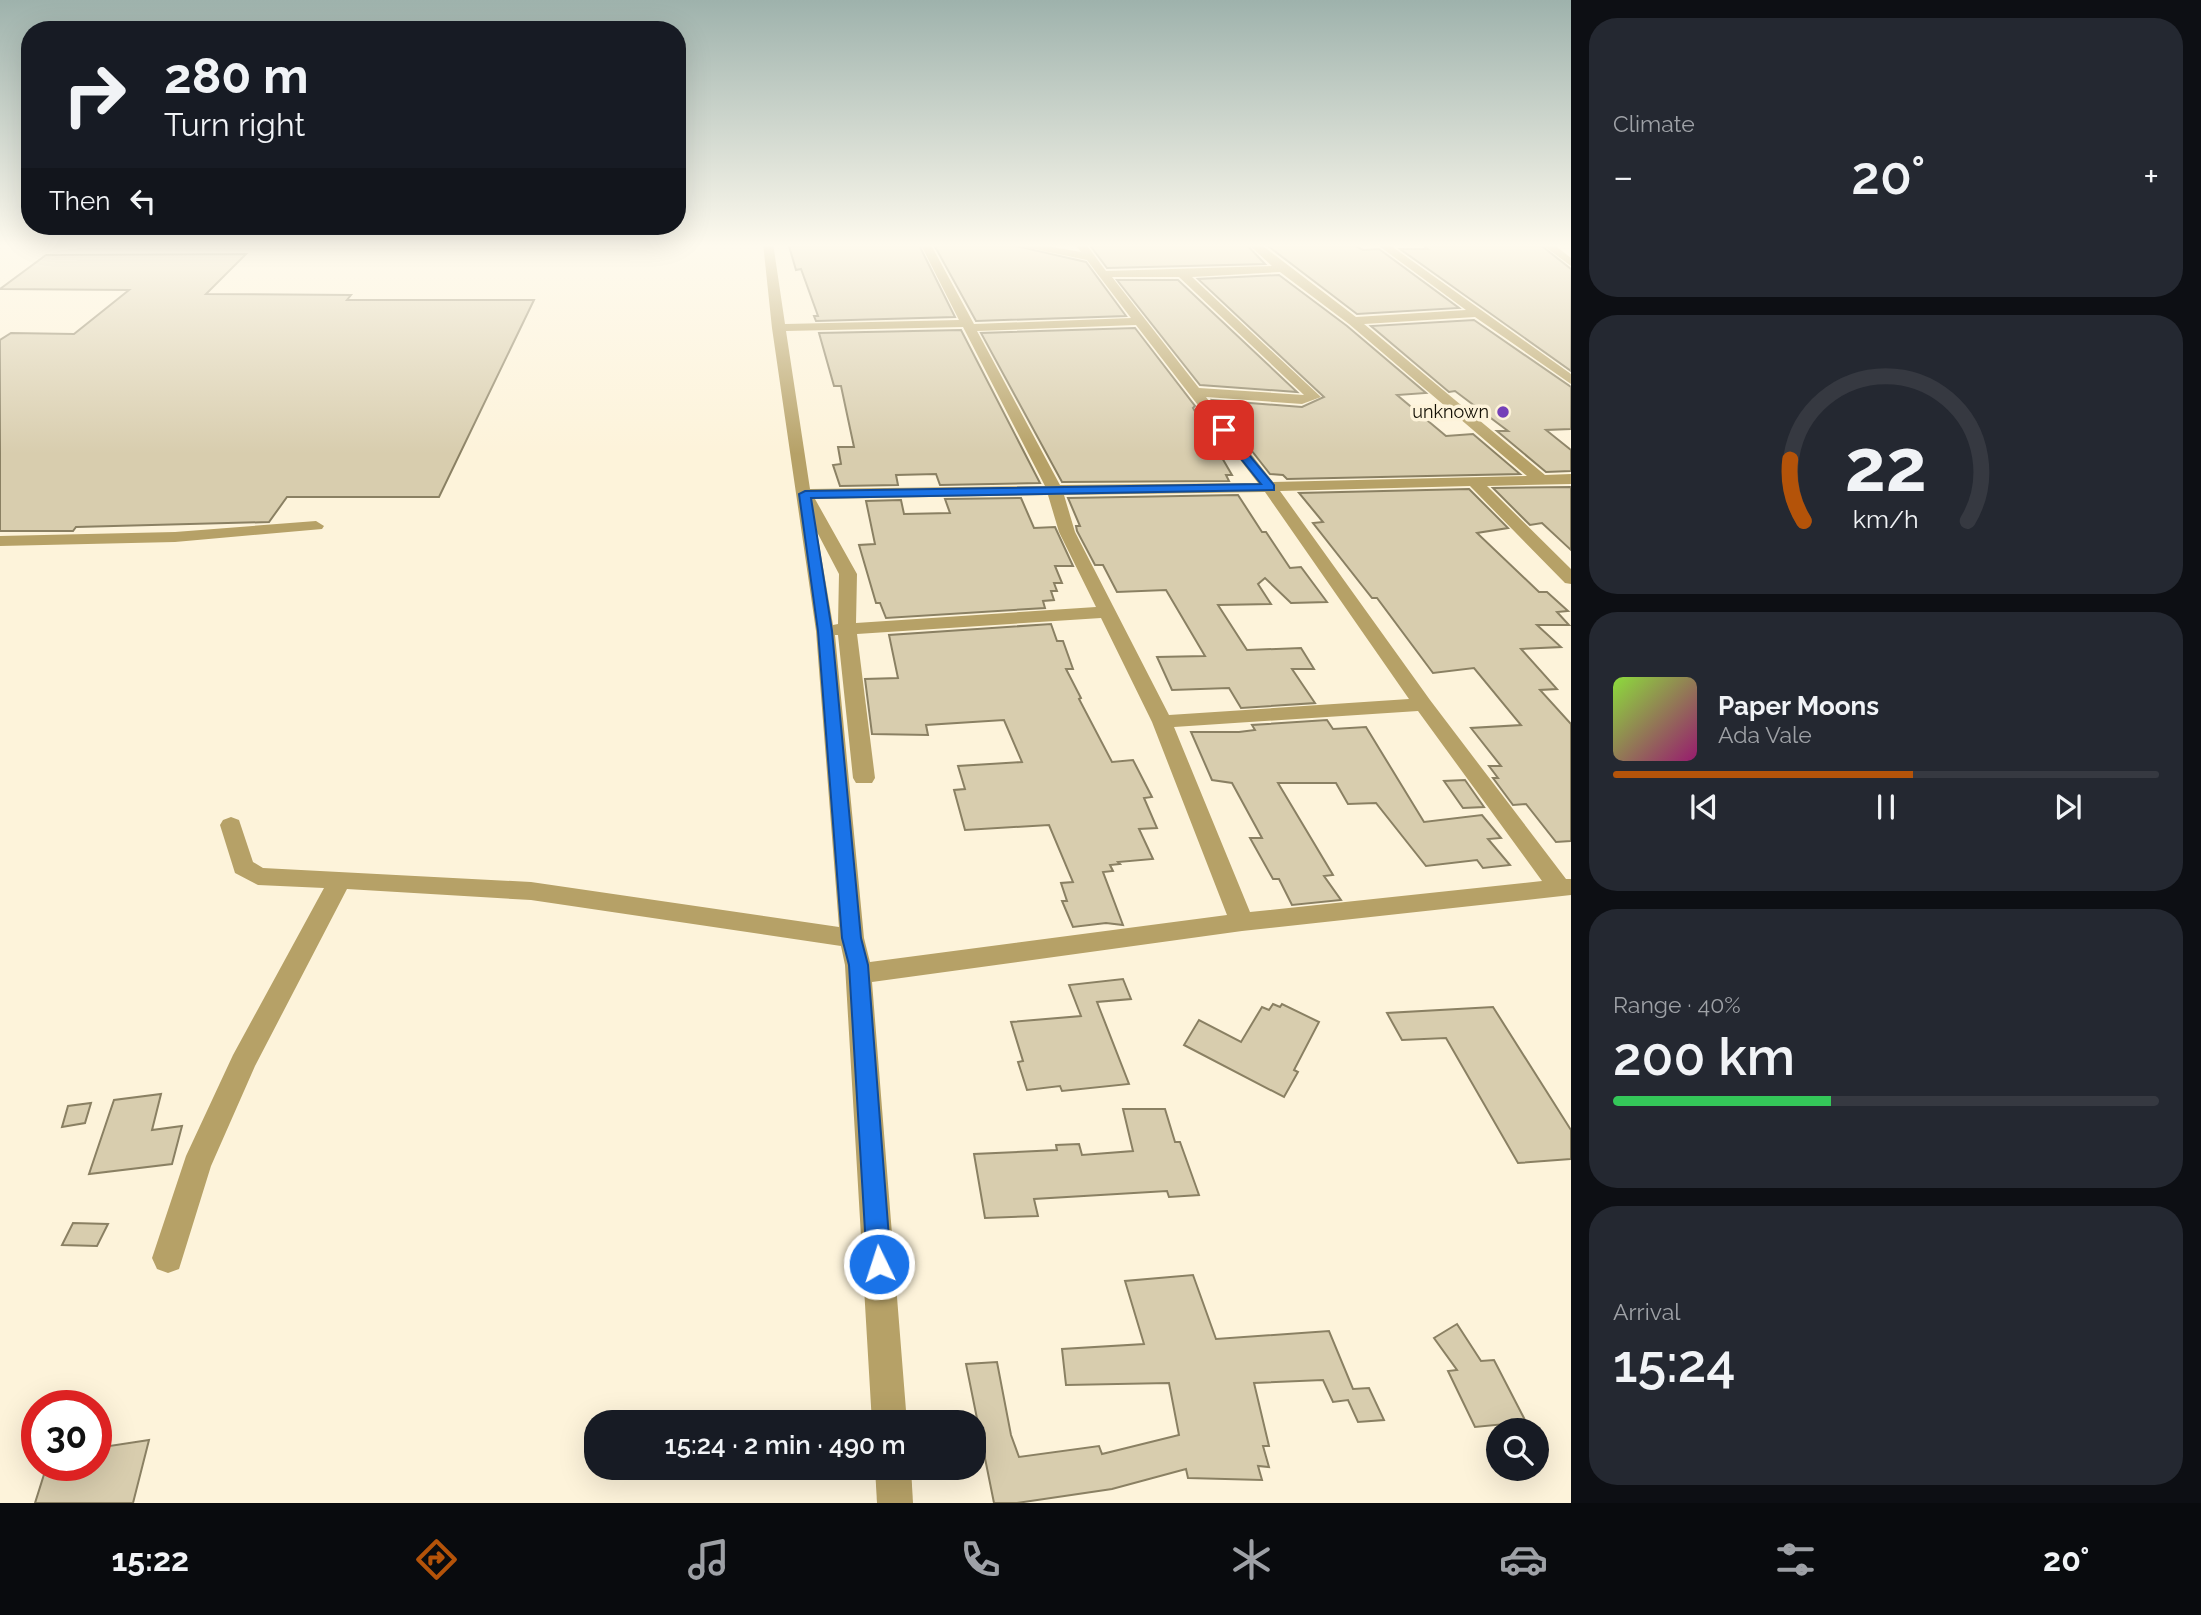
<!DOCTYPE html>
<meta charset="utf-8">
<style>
body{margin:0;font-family:Raleway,sans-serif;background:#242831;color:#f1f3f6;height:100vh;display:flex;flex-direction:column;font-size:26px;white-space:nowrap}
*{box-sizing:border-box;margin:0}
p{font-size:23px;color:#9ea1a6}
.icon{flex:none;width:38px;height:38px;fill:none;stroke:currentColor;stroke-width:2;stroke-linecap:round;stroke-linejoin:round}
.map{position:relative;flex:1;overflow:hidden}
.panel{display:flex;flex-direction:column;gap:18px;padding:18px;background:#0d0f14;width:630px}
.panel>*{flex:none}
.banner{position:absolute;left:21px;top:21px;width:665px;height:214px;border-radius:28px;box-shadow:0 7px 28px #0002;background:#171b24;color:#f1f3f6;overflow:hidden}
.tools{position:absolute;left:1486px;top:1418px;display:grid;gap:14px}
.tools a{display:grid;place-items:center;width:63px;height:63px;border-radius:50%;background:#171b24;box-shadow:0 7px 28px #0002;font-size:35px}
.speed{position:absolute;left:21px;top:1390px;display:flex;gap:14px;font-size:35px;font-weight:700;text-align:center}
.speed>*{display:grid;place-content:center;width:91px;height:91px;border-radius:50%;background:#171b24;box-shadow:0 7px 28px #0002;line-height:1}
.speed .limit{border:10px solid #d22;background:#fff;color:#111}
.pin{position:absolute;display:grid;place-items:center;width:60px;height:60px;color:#fff;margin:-30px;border-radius:14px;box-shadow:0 4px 10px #0006}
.me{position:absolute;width:77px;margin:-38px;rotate:356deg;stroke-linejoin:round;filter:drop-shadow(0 0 5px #0008)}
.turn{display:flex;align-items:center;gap:24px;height:147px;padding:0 28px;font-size:32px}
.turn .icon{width:91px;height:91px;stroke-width:2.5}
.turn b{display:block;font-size:49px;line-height:60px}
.then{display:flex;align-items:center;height:66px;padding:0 28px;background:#0003;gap:14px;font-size:26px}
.big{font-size:52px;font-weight:600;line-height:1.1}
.panel .tile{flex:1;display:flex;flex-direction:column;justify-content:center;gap:10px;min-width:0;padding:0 24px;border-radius:28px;background:#242831}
.panel .dial{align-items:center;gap:0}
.dial svg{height:182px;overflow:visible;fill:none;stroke:#363941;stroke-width:7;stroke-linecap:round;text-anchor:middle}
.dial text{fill:#f1f3f6;stroke:none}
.song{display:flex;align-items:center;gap:21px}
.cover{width:84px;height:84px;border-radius:10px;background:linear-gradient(135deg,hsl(90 70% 55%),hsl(320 70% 35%))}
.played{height:7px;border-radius:4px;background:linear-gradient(90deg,#b45309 55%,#363941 55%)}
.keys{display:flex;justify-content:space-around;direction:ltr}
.heat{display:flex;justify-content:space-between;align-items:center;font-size:38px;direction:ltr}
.charge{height:10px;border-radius:5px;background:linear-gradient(90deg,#34c759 40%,#363941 0)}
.trip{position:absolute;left:584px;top:1410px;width:402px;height:70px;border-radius:28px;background:#171b24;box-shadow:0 7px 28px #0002;font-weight:600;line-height:70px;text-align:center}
.tabs{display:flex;height:112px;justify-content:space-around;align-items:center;background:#090b0e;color:#9ea1a6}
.tabs .icon{width:49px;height:49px}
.tabs .on{color:#b45309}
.tabs b{font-size:32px;color:#f1f3f6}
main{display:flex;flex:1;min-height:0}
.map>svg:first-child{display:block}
.building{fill:#d8cdae;stroke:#8a8063;stroke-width:2}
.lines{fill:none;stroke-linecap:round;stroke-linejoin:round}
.minor{fill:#b6a167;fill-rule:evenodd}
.route{fill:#1a73e8;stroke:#114b97;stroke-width:2}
.poi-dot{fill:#7540b8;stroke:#fdf3da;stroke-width:2.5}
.labels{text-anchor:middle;stroke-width:7;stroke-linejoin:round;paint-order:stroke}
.far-poi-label{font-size:18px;fill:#141005;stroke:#fdf3da;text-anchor:end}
</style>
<main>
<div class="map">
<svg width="1571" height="1503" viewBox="0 0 1571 1503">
<rect width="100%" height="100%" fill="#fdf3da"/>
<!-- building -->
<g class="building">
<path d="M794,243H918L955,317L816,321L814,316H818L801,269L796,270L789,246H795Z"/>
<path d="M933,243H1003L1086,262L1126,316L976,321Z"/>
<path d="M1112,243H1245L1265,264L1107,268L1089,244Z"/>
<path d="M1264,243H1302V246L1350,243L1363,250L1379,249L1459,308L1357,314Z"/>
<path d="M1420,243H1538L1571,269V371L1400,249H1428Z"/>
<path d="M246,254L206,294L351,295L347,300H534L439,497H287L269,522L76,527L73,531H0V340L11,333L74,334L129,290L0,289L46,255Z"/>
<path d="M1279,275L1347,326L1426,393L1397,395L1446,436L1473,434L1520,474L1287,479L1283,475L1270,474L1212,400L1302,407L1324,397L1198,279Z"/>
<path d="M1117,280H1178L1297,392L1200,385Z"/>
<path d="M1474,320L1571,387V429L1546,430L1571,450V471L1546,472L1497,431H1508L1455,391L1449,392L1371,326Z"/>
<path d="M1135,328L1195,406L1193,408L1232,475H1226L1229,481L1062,482L981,333Z"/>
<path d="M961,330L1040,483L940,485L936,474L896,475L898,485L840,486L833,465L841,464L838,447H854L841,386H834L819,333Z"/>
<path d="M1571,487V550L1542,523L1530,525L1493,488Z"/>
<path d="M1469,489L1508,528L1477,533L1539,592H1547L1568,611L1557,612L1569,625H1537L1561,647L1521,649L1557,689L1540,690L1571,724V841L1556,842L1526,804L1513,805L1493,778H1498L1489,766H1501L1471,728L1521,725L1474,668L1433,673L1377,598H1372L1313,523L1323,522L1299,493Z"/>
<path d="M1238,495L1262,532H1266L1290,568L1301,567L1327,602L1291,603L1265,578L1258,584L1271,604L1218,605L1247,650L1301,648L1314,669H1292L1315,703L1241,708L1229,688L1172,690L1157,657L1205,656L1166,590L1117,592L1103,565H1095L1077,531L1076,526H1080L1068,498Z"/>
<path d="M1021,498L1034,528L1055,527L1073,566H1055L1062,583H1054L1057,591H1051L1054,600L1043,601L1045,608L886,618L880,603H876L859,545L875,544L866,501L901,500L904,514L950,513L945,499Z"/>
<path d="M1051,624L1057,641H1063L1073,669H1066L1081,698L1079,699L1112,762L1133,760L1152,797L1144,798L1157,828L1139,829L1153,859L1118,862L1120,864L1110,865L1113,871L1103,872L1123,925L1106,923L1073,927L1062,901H1067L1061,883L1073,882L1049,825L965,830L954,790L965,789L958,766L1022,762L1004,720L926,725L928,735L872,734L865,679L898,678L889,635Z"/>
<path d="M1327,720L1333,729L1366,727L1424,822L1482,815L1501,838L1488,839L1510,865L1483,868L1477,860L1426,866L1376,803L1348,804L1336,783H1278L1333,875L1324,876L1341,900L1292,905L1279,879H1273L1250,838H1262L1232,783L1212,780L1191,732H1239L1255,730L1252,725Z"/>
<path d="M1465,780L1484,807L1463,808L1444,781Z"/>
<path d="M1123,979L1131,999L1097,1002L1129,1084L1062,1091L1060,1086L1027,1090L1018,1062L1023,1061L1011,1022L1081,1016L1069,985Z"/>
<path d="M1273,1004L1280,1007L1282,1004L1319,1022L1294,1070L1298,1072L1284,1097L1184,1045L1199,1020L1241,1042L1262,1007L1269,1010Z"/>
<path d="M1493,1007L1571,1130V1159L1518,1163L1446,1038L1402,1040L1387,1013Z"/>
<path d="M161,1094L152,1130L182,1126L172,1164L89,1174L114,1100Z"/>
<path d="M91,1103L85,1123L62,1127L68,1106Z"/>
<path d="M1123,1109H1165L1175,1142H1180L1199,1195L1169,1197L1167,1191L1034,1199L1038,1216L985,1218L974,1154L1057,1150L1056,1145L1079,1144L1082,1155L1133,1151Z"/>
<path d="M73,1223L108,1224L97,1246L62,1245Z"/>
<path d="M1193,1275L1216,1339L1329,1331L1353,1389L1369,1388L1384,1420L1358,1422L1348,1400L1333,1402L1323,1380L1254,1383L1269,1446H1263L1269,1467L1258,1466L1262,1480L1188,1478L1186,1469L1112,1489L1017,1503H994L966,1364L997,1362L1011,1435L1019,1457L1099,1446L1102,1454L1179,1435L1169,1383L1066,1385L1062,1349L1144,1344L1125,1281Z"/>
<path d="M1457,1324L1481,1361L1494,1360L1526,1422L1475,1427L1448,1371L1457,1370L1434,1338Z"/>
<path d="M149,1440L133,1503H35L47,1465H96V1448Z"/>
</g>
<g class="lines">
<!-- minor -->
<g class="minor">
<path d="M763,243H773L785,324L959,320L920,243H930L974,324L1131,318L1087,260L1005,243H1030L1081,252L1074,243H1085L1106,271L1272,266L1247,243H1259L1356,317L1466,310L1375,243H1387L1571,374V384L1475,317L1364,324L1545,475L1571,474V484L1487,486L1571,569V584L1565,583L1470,486L1280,491L1430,700L1566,879H1571V895L1242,931L872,982L907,1423H872L845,965L841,946L531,900L347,889L255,1066L211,1166L179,1269L168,1273L157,1269L152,1258L186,1156L233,1055L324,888L258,885L235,873L220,825L223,820L231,817L239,820L253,862L263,868L531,882L839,927L816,631L772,328ZM1280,272L1349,324L1527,476L1273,482L1206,397L1302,404L1321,397L1192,277ZM1112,277H1179L1304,395L1199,388ZM1136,325L1258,483L1060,485L977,331ZM963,327L1045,486L810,489L786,331ZM1265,492L1409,699L1169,715L1075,532L1064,495ZM1048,495L1059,532L1096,607L856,623L857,574L815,499ZM817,532L839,574L838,624L833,625ZM1101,618L1152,722L1227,915L870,962L864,938L835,635H838L853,778L856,783H872L875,778L857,634ZM1418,711L1542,881L1250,912L1174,727Z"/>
<path d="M1540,243H1552L1571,258V266Z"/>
<path d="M316,521L324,526L322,529L175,542L0,546V536L175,532Z"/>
<path d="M875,1468H911L913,1503H877Z"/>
</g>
</g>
<!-- sky -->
<linearGradient id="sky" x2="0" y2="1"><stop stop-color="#9eb2ac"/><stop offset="0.54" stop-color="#fefaee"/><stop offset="1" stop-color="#fefaee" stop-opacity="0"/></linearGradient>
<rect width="1571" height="454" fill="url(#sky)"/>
<!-- route -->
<path class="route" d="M1224,427L1227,428L1274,485V490L811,498L832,631L861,938L868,965L891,1264L887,1273L879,1276L870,1273L867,1264L849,965L842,938L818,631L799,494L805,491L1261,484L1218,430Z"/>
<!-- markers -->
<circle class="poi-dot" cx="1503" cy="412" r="7"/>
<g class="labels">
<!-- far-poi labels -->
<g class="far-poi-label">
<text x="1489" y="418">unknown</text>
</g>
</g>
</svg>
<div class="tools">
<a><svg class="icon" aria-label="search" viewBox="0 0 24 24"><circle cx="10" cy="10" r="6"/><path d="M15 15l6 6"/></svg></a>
</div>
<div class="speed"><div class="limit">30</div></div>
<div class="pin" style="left:1224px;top:430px;background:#d93025"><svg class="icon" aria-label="arrive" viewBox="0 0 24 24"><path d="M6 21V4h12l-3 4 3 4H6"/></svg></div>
<svg class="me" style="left:879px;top:1264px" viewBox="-20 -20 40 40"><circle r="17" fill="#1a73e8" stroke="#fff" stroke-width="3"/><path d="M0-11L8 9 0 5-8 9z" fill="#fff"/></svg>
<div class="trip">15:24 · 2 min · 490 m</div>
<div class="banner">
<div class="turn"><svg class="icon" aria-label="right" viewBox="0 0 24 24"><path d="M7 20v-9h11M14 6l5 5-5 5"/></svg><div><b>280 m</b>Turn right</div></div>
<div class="then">Then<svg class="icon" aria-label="left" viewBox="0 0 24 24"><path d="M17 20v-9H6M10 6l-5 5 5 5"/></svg></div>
</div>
</div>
<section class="panel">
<div class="tile"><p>Climate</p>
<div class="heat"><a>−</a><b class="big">20°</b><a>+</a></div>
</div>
<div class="tile dial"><svg viewBox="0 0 100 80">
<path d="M14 69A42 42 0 1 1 86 69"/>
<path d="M14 69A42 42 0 0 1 8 42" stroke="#b45309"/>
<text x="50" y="56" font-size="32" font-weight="700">22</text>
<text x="50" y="72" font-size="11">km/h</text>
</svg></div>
<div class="tile">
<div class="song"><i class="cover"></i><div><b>Paper Moons</b><p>Ada Vale</p></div></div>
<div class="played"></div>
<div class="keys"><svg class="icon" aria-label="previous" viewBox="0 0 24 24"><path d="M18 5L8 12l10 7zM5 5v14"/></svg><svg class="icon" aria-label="pause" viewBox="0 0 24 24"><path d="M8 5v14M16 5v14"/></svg><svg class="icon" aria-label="next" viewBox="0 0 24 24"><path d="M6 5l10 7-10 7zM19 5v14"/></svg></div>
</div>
<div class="tile"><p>Range · 40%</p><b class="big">200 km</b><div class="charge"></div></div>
<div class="tile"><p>Arrival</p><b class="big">15:24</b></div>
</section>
</main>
<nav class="tabs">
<b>15:22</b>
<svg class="icon on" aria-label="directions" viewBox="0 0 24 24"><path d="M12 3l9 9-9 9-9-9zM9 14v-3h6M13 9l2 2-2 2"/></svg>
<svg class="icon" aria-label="music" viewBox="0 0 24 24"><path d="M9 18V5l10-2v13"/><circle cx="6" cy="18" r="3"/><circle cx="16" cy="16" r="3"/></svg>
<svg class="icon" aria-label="phone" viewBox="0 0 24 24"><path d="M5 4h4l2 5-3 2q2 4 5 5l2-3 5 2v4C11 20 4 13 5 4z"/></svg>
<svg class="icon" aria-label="climate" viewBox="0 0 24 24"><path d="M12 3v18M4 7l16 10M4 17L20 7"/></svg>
<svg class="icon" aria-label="car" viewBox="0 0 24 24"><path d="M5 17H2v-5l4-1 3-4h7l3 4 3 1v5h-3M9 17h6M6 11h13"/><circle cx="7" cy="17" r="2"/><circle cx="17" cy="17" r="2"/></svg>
<svg class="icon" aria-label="filters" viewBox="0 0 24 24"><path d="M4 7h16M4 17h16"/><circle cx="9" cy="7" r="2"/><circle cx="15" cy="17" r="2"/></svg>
<b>20°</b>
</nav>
